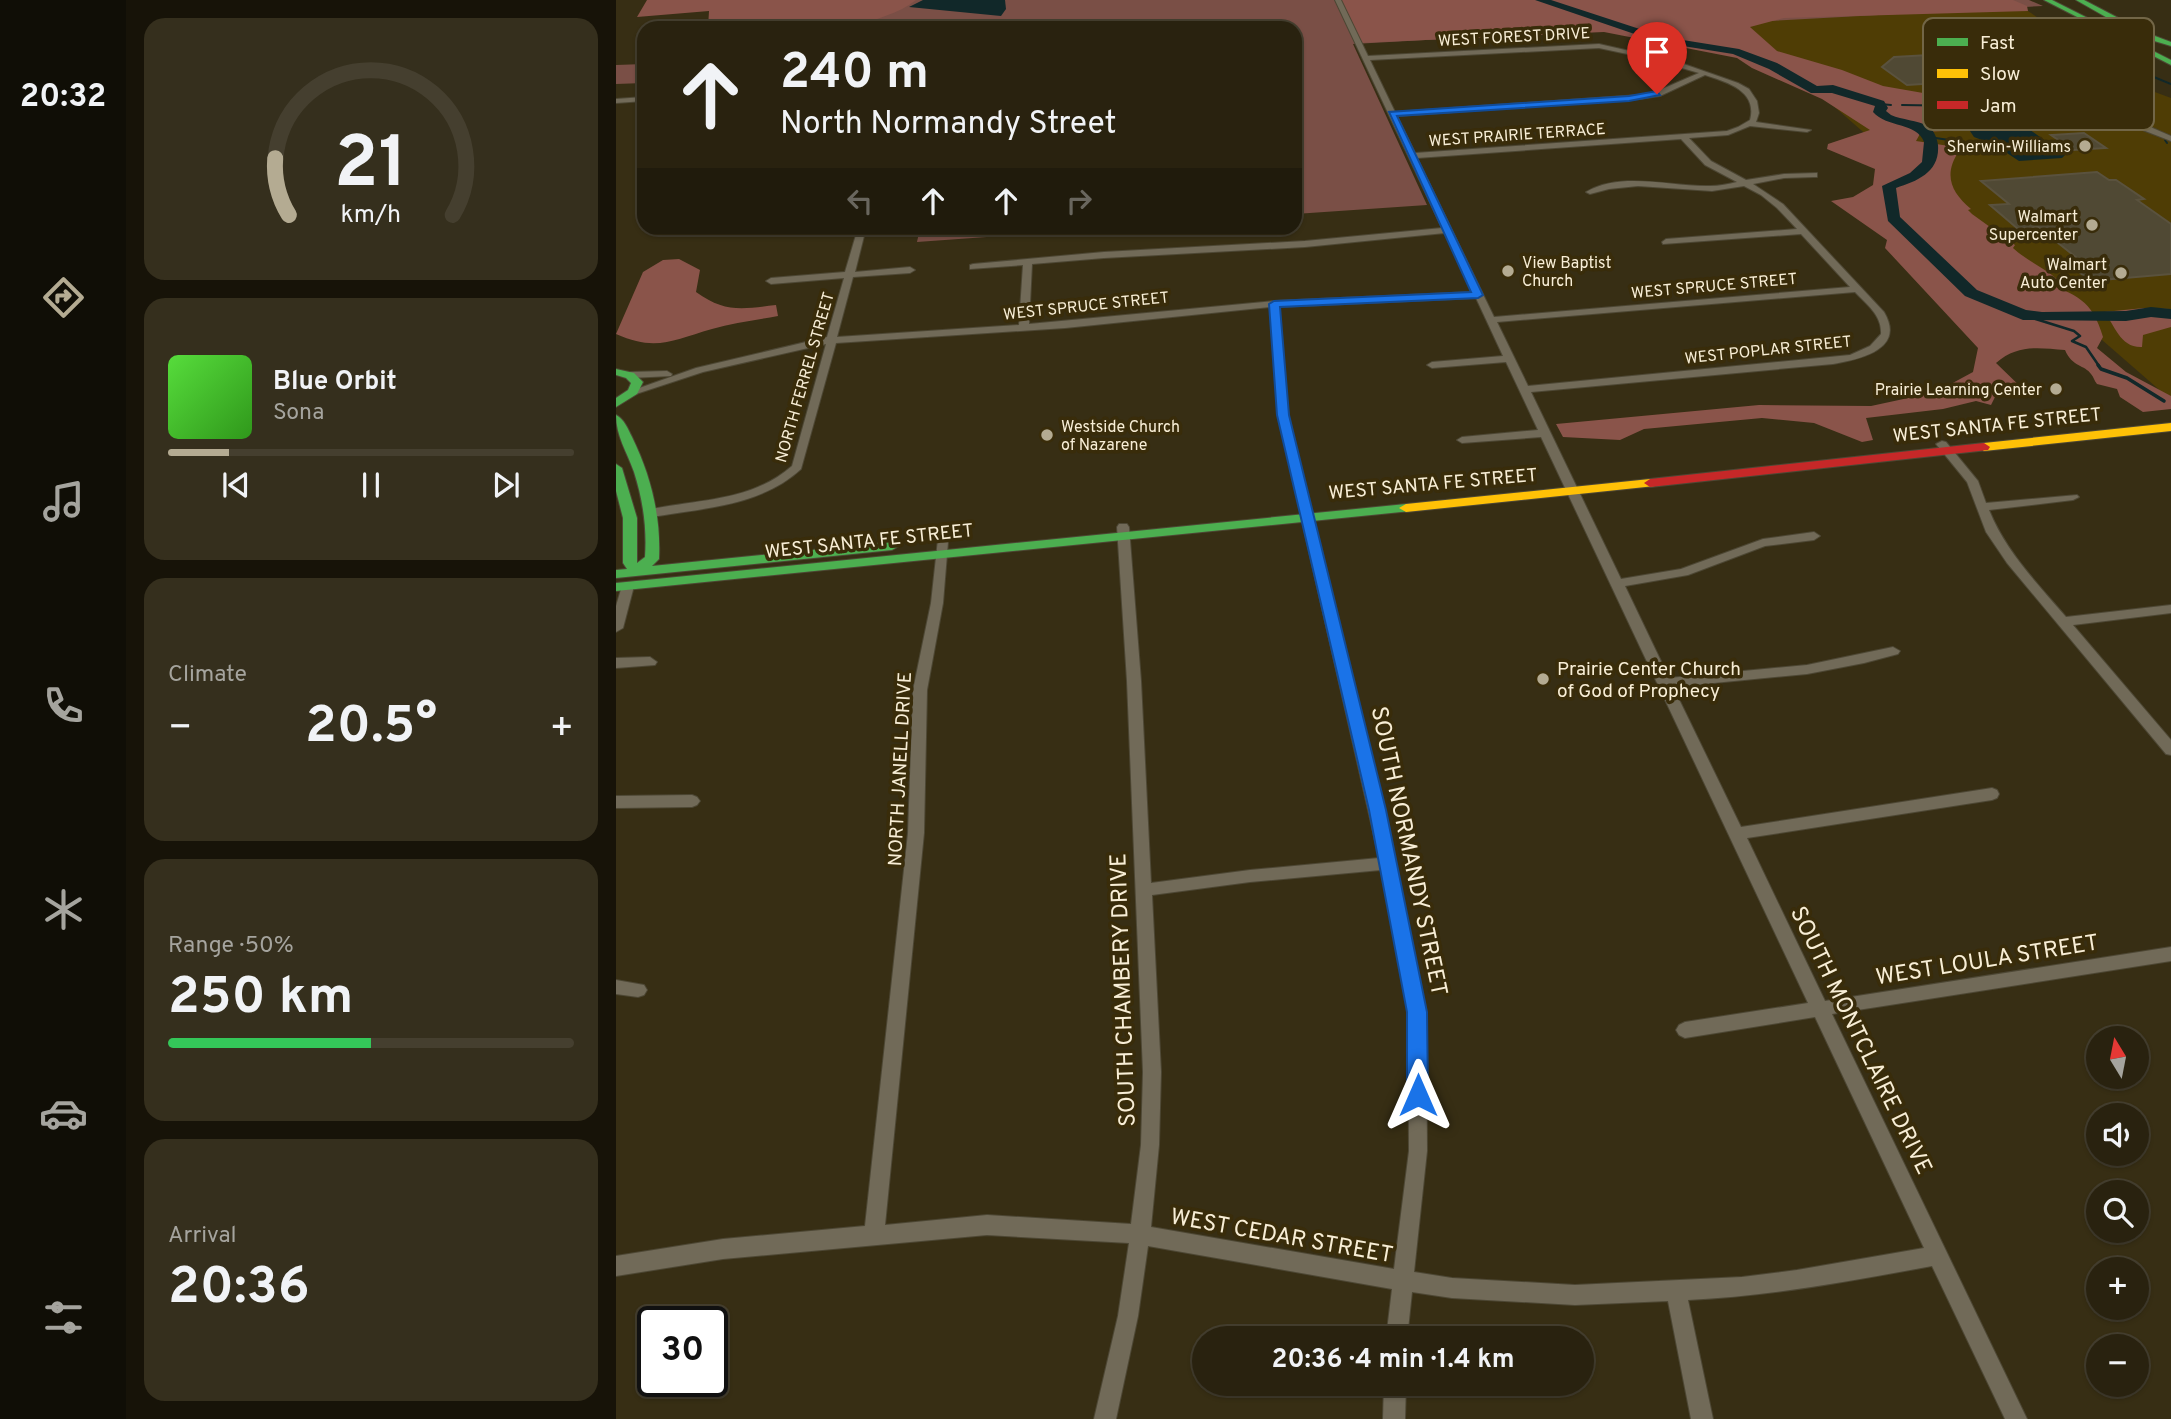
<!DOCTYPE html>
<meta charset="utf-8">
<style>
body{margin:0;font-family:Overpass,sans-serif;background:#352f1d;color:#f1f3f6;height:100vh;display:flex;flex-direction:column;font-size:26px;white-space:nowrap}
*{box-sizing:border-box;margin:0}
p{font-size:23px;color:#a5a49e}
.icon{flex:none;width:38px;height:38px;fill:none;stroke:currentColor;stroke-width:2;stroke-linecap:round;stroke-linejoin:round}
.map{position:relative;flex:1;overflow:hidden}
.drawer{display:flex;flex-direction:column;gap:18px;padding:18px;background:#171308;width:490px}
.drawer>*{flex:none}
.banner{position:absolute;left:21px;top:21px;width:665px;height:214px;border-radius:21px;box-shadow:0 2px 5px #0004,0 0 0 2px #453f2f;background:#29220f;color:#f1f3f6;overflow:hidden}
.needle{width:46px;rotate:350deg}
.fabs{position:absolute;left:1470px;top:1026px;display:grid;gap:14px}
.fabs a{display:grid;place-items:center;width:63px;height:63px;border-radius:50%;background:#29220f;box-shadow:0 2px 5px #0004,0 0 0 2px #453f2f;font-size:35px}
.speed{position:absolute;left:21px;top:1306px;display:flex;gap:14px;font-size:35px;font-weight:700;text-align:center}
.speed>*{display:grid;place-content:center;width:91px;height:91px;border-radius:50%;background:#29220f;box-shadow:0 2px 5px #0004,0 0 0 2px #453f2f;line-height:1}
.speed .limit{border:4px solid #111;border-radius:10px;background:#fff;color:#111}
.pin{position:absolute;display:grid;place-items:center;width:60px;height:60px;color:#fff;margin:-72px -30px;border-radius:50% 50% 50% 0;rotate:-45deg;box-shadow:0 0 7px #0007}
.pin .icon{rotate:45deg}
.me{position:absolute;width:77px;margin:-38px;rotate:0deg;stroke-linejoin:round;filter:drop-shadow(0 0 5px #0008)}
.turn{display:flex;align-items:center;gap:24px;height:147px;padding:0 28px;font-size:32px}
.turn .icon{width:91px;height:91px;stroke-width:2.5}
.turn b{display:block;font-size:49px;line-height:60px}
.lanes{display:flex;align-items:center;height:66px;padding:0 28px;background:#0003;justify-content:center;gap:35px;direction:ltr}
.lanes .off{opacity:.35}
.big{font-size:52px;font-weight:700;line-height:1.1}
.drawer .widget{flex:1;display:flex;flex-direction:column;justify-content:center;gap:10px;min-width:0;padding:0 24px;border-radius:21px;background:#352f1d}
.drawer .dial{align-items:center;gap:0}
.dial svg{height:182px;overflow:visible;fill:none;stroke:#453f2f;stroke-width:7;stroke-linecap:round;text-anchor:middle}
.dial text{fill:#f1f3f6;stroke:none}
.song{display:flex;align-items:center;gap:21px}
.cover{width:84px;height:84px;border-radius:10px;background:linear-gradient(135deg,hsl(110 70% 55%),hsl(110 70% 35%))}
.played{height:7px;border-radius:4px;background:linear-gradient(90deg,#b4ab92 15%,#453f2f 15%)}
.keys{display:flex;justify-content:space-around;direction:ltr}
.heat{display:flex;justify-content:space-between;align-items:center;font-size:38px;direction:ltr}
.charge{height:10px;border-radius:5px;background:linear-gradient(90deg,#34c759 50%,#453f2f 0)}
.trip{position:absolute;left:576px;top:1326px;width:402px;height:70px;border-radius:35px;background:#29220f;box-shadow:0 2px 5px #0004,0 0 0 2px #453f2f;font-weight:700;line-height:70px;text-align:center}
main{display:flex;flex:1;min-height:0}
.menu{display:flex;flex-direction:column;width:126px;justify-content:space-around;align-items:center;background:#100e06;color:#a5a49e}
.menu .icon{width:49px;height:49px}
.menu .active{color:#b4ab92}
.menu b{font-size:32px;color:#f1f3f6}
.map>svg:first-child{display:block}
.built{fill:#4f3d05}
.green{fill:#7a4f46}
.forest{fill:#8a544a}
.water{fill:#112829}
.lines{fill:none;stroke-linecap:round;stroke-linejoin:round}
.stream-far2{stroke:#112829;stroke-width:2}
.stream-far1{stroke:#112829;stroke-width:2.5}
.stream{stroke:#112829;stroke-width:3.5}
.river{fill:#112829;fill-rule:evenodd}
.building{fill:#504934;stroke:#5a523e;stroke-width:2}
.street-casing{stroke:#4d4734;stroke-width:2}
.fast-casing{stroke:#4d4734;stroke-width:2}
.slow-casing{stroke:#4d4734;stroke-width:2}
.jam-casing{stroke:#4d4734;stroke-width:2}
.street{fill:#716a58;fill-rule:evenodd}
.fast{fill:#4caf50;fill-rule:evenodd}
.slow{fill:#ffc107;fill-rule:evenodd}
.jam{fill:#c62828;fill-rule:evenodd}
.route{fill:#1a73e8;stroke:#114b97;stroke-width:2}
.poi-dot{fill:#b4ab92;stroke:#392c0a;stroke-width:2.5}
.labels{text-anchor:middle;stroke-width:7;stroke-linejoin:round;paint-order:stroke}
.far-street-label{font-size:16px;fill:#f8eed6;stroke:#392c0a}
.far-poi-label{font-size:16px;fill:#f8eed6;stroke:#392c0a;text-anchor:end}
.street-label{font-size:19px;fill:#f8eed6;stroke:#392c0a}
.poi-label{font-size:19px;fill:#f8eed6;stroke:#392c0a;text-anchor:start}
.near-street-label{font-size:23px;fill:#f8eed6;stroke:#392c0a}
.key{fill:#392c0a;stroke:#726647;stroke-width:2}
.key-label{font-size:19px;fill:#f8eed6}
</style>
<main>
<nav class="menu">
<b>20:32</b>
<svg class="icon active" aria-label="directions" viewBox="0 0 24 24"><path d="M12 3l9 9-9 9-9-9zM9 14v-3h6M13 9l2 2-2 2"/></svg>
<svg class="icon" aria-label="music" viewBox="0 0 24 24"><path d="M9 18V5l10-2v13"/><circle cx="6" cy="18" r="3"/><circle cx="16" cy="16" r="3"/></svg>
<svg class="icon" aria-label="phone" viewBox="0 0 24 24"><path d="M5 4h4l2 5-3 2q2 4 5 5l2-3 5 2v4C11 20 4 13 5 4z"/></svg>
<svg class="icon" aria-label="climate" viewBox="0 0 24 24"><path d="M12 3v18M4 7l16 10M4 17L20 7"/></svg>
<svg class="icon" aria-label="car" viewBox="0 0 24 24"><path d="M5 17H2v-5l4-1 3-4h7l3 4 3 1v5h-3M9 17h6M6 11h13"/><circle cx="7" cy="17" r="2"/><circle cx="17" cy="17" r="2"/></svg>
<svg class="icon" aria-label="filters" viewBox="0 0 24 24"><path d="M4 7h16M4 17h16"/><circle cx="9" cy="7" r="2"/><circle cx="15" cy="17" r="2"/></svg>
</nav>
<section class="drawer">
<div class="widget dial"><svg viewBox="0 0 100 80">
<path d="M14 69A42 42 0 1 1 86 69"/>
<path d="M14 69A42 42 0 0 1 8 44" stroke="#b4ab92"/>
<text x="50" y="56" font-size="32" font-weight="700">21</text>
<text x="50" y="72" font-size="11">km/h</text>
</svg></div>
<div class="widget">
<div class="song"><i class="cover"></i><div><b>Blue Orbit</b><p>Sona</p></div></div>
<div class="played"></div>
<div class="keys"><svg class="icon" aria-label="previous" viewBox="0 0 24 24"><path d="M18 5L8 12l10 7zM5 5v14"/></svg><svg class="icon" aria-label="pause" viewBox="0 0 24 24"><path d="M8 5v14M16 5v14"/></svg><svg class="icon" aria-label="next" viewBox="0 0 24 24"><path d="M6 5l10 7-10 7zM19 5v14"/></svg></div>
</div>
<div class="widget"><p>Climate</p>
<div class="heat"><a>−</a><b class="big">20.5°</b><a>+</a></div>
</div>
<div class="widget"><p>Range · 50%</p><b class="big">250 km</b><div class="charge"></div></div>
<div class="widget"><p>Arrival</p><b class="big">20:36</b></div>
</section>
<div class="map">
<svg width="1555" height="1419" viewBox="0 0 1555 1419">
<rect width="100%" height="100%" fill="#372e14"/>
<!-- built -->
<path class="built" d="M1406,7L1440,30L1453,34L1486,53L1500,72L1528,88L1555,98V400L1121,22Z"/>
<!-- green -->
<g class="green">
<path d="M113,0H1413L1427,6L737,44L811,205L679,214V28H95Z"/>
<path d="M28,64V83L0,84V65Z"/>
<path d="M304,228H496L301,242Z"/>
</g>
<!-- forest -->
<g class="forest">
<path d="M31,0H300C283,14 259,18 239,28H92L93,11L21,17Z"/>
<path d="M722,0H1397L1411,6L1412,11L1168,18L1134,27L1161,51L1226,70L1267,86L1330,97L1338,103L1418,98L1451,111L1453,114L1391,118L1367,123L1319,116L1317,121L1328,131L1305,132L1300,141L1340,147L1343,151C1327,175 1335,192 1355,209L1352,210L1356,214L1399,245L1397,248C1411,261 1427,267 1441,279L1426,278L1427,282C1460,295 1476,299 1487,337L1481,348L1510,372L1555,396V409L1527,412L1504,397L1501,389L1481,384C1478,381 1478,377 1475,374C1469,365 1456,367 1449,350C1422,348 1402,344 1380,363L1410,392L1379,397L1375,405L1360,401L1327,409L1250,418L1257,440L1246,442L1198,423L1146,418L1028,429L1004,440L947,437L940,424L1143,405L1255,406L1320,392L1357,372L1362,348L1269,248L1271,240L1215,201L1237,197L1257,185L1259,169L1211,149L1212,144L1254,130L1206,99L1136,68L1121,58L988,32L742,43Z"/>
<path d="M63,259L84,270L80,292C109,313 126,309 160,305L162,316C140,320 117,323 96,329C57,340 40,352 0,334L27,272L47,260Z"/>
<path d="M1528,308L1555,309V327L1527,335L1526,347C1504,348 1499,325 1488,312Z"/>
</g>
<!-- water -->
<g class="water">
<path d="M307,0H389L390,9L385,16L293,7Z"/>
<path d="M1389,125L1410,127L1449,155L1446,158L1403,161L1379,145L1358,137L1354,131L1359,127Z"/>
</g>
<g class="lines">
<!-- stream-far2 -->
<g class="stream-far2">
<path d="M1507,51L1533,75L1555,84"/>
<path d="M1522,81L1537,77"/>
<path d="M1497,94L1505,91L1504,85L1512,83"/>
<path d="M1264,104L1275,105"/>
<path d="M1286,105L1411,107L1453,102"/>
<path d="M1313,137L1333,140"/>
<path d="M1549,140L1551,143"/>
</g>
<!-- stream-far1 -->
<path class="stream-far1" d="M1407,315L1458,331L1464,336L1456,341L1470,347L1483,366"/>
<!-- stream -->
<path class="stream" d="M1482,365L1485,369L1511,378L1548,401"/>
<!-- river -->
<path class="river" d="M919,0H935L1048,37L1123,49L1161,63L1201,86L1217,85L1268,101L1272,108L1270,111L1275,115C1286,120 1301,120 1312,126C1318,130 1321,138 1322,145C1324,172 1302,181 1280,188L1284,217L1361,290L1410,310L1426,312L1510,311L1535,307L1555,309V319L1535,317L1510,321L1407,320L1349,296L1272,221L1266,186L1294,173L1306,162L1308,142C1301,122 1271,128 1257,112L1259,106L1216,93H1195L1153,69L1117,54L1042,42Z"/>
</g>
<!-- building -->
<g class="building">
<path d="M1349,53L1376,68H1373L1387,79L1291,85L1266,67L1278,57Z"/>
<path d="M1468,133L1490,148L1457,150L1435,135Z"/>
<path d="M1481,172L1493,180H1500L1528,199L1521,200L1555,224V274L1474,281L1462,271L1476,270L1422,227L1402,229L1374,205L1393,204L1365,181Z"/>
</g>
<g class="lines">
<defs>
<g id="street">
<path d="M719,0H725L752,56L983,44L1062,62L1122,83L1133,89L1141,101L1143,113L1140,122L1195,130L1191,132L1134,126L1112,135L1073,138L1095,161L1130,180L1168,174L1201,173V177H1198L1168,178L1137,184L1167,204L1268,312C1290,349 1245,359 1217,364L915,392L1005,579L1065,569L1147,539L1198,532L1204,536L1198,540L1149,546L1072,575L1009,586L1053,678L1191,665L1277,647L1284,651L1282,654L1248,663L1191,674L1057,687L1125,827L1376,788L1381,790L1383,794L1381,798L1376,800L1131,838L1209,1001L1555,947V961L1216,1014L1411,1419H1389L1316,1266C1235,1281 1155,1296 1072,1300L1097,1419H1075L1052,1301L959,1305L836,1298L796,1292L791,1339H770L776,1289L532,1246L522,1316L500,1419H478L502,1316L513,1243L371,1235L107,1259L0,1276V1256L107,1239L249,1226L292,833L297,690L315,603L322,539L326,538L332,542L327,603L311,690L308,833L269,1225L371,1215L515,1224L525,1145L527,1072L511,681L501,527L503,524H511L513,527L525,681L535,883L634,870L763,858L662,415L654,307L449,328L220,343L185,469C145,506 88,508 36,517L32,516V510C82,499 135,502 176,466L210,344L87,372L17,395L12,392L80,368L211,337L228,278L155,284L150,281L155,278L229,272L242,228H250L239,272L294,267L299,270L294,273L237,277L221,337L403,325L407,265L354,269V265L357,264L488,252L689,241L826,228ZM983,48L1035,59L1083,73L1039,92L1023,95L779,112L754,60ZM1089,75C1111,82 1142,91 1134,120L1122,127L1111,131L799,153L781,116L1023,99L1044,96ZM1065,139L1089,165L1121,182C1113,184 1103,186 1094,186C1055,187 1006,171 970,192L974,194L993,189L1022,186L1096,191L1128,186L1145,195L1161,208L1181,229L1050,239L1046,242L1047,244L1185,234L1234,287L878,317L801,158ZM829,233L857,292L658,301L413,324L416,264L488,258L689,247ZM1239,292C1251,305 1266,315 1265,334L1254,346L1234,355L912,386L881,322ZM860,298L887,356L816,362L811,365L816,368L890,362L922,430L846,437L841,440L846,443L925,437L1192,1003L1069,1022L1063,1025L1060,1030L1063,1035L1069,1038L1199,1017L1308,1248L1181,1270L1126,1277L959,1285L836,1278L798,1272L811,1151L810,1011L769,810L672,415L663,307ZM765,870L792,1011L793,1151L778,1269L535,1227L543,1145L545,1072L536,895L634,882Z"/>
<path d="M1312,29L1471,93L1525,123L1555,136V141L1519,127L1465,97L1312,31Z"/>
<path d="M28,97V101L0,103V99Z"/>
<path d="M51,371L56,374L55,376L14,378L9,375L14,372Z"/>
<path d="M1326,441L1330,442L1362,481L1370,503L1461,495L1463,497L1457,500L1373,510C1390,552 1421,583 1450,617L1555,605V613L1457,625L1555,740V755L1550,754L1391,563L1370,532L1351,482L1320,444Z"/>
<path d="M12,582L18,586L7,628L0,632V606L6,586Z"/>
<path d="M34,657L41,662L39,665L0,668V658Z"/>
<path d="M76,795L81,797L84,801L81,805L76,807L0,808V796Z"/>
<path d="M0,980L28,985L31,990L28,995L22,997L0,994Z"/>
<path d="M768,1384H790L789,1419H767Z"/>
</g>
<g id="fast">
<path d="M1428,0H1436L1555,60V65Z"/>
<path d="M1460,0H1468L1531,33L1555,42V46L1525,37Z"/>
<path d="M0,369L18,373L27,382L21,394L0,407V398L12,390L15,383L10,378L0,375Z"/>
<path d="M0,415C8,419 12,429 16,437C35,476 45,516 43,559L36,566L276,542L283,546L276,550L0,578V570L11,569L7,563V518L0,491V464L6,468L21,518V563L29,557C31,528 27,500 18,472C11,452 0,436 0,415Z"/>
<path d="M790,504L797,508L795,511L0,591V583Z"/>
</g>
<g id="slow">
<path d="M1555,423V431L1368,451L1362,447L1368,443Z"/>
<path d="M1034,479L1039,480V486L790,512L783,508L790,504Z"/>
</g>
<path id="jam" d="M1368,443L1374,447L1372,450L1034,487L1028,483L1034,479Z"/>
</defs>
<!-- street casing -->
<use href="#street" class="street-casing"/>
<!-- fast casing -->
<use href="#fast" class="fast-casing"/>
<!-- slow casing -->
<use href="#slow" class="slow-casing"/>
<!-- jam casing -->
<use href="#jam" class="jam-casing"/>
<!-- street -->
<use href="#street" class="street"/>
<!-- fast -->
<use href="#fast" class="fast"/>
<!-- slow -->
<use href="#slow" class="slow"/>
<!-- jam -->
<use href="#jam" class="jam"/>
</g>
<!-- route -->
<path class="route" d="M1041,91L1044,95L1013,101L781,116L867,295L862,298L664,307L673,415L770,810L811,1012L812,1095L809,1102L802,1105L794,1102L791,1095V1012L753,810L661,415L653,304L658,301L855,292L773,112L1013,96Z"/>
<!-- markers -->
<g class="poi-dot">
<circle cx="1469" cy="146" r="7"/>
<circle cx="1476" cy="225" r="7"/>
<circle cx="892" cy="271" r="7"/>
<circle cx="1505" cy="273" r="7"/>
<circle cx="1440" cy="389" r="7"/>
<circle cx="431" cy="435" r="7"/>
<circle cx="927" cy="679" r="7"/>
</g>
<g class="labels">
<!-- far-street labels -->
<g class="far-street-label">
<text transform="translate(898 36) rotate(-3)" y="6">WEST FOREST DRIVE</text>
<text transform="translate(901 134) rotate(-4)" y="6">WEST PRAIRIE TERRACE</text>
<text transform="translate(1098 285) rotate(-5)" y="6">WEST SPRUCE STREET</text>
<text transform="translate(470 305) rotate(-6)" y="6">WEST SPRUCE STREET</text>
<text transform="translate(1152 349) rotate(-6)" y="6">WEST POPLAR STREET</text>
<text transform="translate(188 377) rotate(-74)" y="6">NORTH FERREL STREET</text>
</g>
<!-- far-poi labels -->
<g class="far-poi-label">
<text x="1455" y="152">Sherwin-Williams</text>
<text x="1462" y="222">Walmart<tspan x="1462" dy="18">Supercenter</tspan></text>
<text x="906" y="268" text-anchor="start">View Baptist<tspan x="906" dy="18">Church</tspan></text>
<text x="1491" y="270">Walmart<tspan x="1491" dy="18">Auto Center</tspan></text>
<text x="1426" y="395">Prairie Learning Center</text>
<text x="445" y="432" text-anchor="start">Westside Church<tspan x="445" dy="18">of Nazarene</tspan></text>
</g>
<!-- street labels -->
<g class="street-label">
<text transform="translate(1381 424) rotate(-6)" y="7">WEST SANTA FE STREET</text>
<text transform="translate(817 483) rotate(-5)" y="7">WEST SANTA FE STREET</text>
<text transform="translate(253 540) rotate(-6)" y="7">WEST SANTA FE STREET</text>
<text transform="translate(283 769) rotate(-87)" y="7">NORTH JANELL DRIVE</text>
</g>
<!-- poi labels -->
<g class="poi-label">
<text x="941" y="675">Prairie Center Church<tspan x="941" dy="22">of God of Prophecy</tspan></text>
</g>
<!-- near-street labels -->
<g class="near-street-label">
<text transform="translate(794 851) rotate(78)" y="8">SOUTH NORMANDY STREET</text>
<text transform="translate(1371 959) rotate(-9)" y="8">WEST LOULA STREET</text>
<text transform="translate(506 990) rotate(-92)" y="8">SOUTH CHAMBERY DRIVE</text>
<text transform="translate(1246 1040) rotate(64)" y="8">SOUTH MONTCLAIRE DRIVE</text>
<text transform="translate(666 1235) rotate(10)" y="8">WEST CEDAR STREET</text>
</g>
</g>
<!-- legend -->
<rect x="1307" y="18" width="231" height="112" rx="10" class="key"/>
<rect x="1321" y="38" width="31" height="8" fill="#4caf50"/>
<rect x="1321" y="69" width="31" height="9" fill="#ffc107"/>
<rect x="1321" y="101" width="31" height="8" fill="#c62828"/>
<g class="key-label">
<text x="1364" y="49">Fast</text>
<text x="1364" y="80">Slow</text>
<text x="1364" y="112">Jam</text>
</g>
</svg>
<div class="fabs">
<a><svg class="needle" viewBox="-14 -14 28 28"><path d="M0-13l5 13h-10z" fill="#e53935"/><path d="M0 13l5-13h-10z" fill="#a5a49e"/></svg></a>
<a><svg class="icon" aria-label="sound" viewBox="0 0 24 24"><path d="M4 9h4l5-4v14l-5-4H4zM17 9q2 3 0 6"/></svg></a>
<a><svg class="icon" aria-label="search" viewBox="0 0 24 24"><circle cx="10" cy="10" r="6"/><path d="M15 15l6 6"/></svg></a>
<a>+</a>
<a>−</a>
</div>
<div class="speed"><div class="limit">30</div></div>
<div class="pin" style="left:1041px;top:94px;background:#d93025"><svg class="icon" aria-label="arrive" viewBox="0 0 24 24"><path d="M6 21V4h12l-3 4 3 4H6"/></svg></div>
<svg class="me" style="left:802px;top:1095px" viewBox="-20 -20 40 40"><path d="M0-17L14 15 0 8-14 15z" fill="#1a73e8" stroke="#fff" stroke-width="4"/></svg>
<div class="trip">20:36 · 4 min · 1.4 km</div>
<div class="banner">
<div class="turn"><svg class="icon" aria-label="ahead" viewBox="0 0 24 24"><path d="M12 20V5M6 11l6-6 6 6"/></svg><div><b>240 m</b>North Normandy Street</div></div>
<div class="lanes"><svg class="icon off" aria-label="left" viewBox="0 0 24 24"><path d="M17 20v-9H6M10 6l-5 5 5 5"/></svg><svg class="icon" aria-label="ahead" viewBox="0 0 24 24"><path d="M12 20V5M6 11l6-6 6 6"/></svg><svg class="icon" aria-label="ahead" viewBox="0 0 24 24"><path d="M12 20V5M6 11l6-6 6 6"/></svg><svg class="icon off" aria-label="right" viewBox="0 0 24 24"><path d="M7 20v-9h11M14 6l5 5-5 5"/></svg></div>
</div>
</div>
</main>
